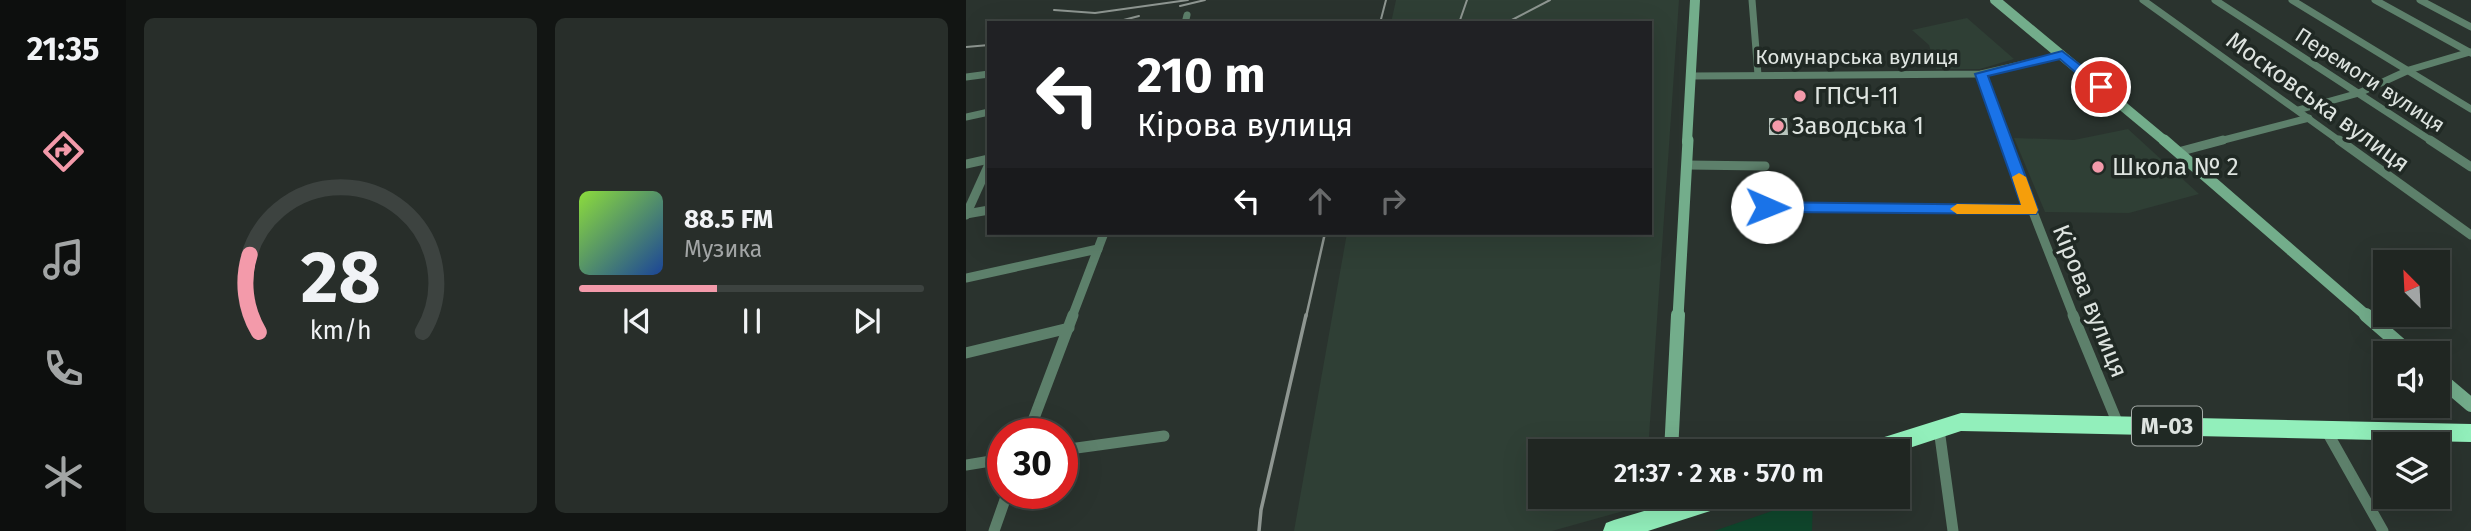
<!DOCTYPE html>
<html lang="uk">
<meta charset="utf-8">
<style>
body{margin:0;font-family:"Fira Sans",sans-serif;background:#282e2a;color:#f1f3f6;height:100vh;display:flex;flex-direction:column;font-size:26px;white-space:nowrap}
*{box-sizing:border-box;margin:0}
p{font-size:23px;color:#a2a5a5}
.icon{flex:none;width:38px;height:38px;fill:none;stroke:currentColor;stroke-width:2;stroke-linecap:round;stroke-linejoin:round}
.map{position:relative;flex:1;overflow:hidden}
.drawer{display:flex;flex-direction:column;gap:18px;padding:18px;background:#121513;width:840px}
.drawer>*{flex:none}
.banner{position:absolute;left:21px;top:21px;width:665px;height:214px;border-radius:0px;box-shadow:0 7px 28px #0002,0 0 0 2px #3d4340;background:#202124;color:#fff;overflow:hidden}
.needle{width:46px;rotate:336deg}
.controls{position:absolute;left:1407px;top:250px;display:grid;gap:14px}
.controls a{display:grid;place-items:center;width:77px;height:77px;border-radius:0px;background:#202622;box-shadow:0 7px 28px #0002,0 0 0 2px #3d4340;font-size:35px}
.speed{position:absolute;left:21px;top:418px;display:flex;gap:14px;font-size:35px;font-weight:700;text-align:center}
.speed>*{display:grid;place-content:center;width:91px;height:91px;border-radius:50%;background:#202622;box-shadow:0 7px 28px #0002,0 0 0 2px #3d4340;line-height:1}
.speed .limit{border:10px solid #d22;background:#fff;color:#111}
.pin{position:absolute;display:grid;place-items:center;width:60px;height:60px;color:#fff;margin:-30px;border:4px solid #fff;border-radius:50%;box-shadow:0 2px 7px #0007}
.me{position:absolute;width:77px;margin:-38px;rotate:91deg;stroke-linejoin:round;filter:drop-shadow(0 0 5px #0008)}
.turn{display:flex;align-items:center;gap:24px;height:147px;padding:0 35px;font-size:32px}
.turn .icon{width:91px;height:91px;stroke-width:2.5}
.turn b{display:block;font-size:49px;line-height:60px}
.lanes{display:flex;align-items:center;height:66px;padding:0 35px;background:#0003;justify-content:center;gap:35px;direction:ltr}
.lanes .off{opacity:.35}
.drawer .card{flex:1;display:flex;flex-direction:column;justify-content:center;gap:10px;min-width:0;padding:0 24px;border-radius:10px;background:#282e2a}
.drawer .dial{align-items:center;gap:0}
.dial svg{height:182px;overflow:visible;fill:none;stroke:#3d4340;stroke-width:7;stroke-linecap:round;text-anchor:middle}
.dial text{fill:#f1f3f6;stroke:none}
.song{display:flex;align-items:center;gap:21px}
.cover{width:84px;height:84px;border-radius:10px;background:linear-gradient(135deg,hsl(90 70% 55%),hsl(220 70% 35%))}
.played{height:7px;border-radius:4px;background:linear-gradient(90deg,#f39aaa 40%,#3d4340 40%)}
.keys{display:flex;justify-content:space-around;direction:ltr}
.drawer .tiles{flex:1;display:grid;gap:18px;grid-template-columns:repeat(2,1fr)}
.trip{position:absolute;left:562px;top:439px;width:382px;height:70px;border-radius:0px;background:#202622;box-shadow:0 7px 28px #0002,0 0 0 2px #3d4340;font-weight:600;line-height:70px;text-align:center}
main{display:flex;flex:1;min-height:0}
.menu{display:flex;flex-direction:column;width:126px;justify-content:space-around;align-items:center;background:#0d0f0e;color:#a2a5a5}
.menu .icon{width:49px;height:49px}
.menu .current{color:#f39aaa}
.menu b{font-size:32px;color:#f1f3f6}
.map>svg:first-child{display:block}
.built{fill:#2f3f35}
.green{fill:#0f462c}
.building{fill:#b8c4bd}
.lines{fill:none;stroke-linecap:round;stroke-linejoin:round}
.street-far2{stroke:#5d806b;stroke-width:7}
.street-far1{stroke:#5d806b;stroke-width:9}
.street{stroke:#5d806b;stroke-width:11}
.secondary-far2{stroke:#73ad8b;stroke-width:10}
.secondary-far1{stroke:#73ad8b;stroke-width:11}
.secondary{stroke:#73ad8b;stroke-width:14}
.highway{fill:#92efbb;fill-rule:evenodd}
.rail-far2{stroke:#8e9691;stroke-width:2}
.rail-far1{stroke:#8e9691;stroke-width:2.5}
.rail{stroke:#8e9691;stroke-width:3.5}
.route{fill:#1a73e8;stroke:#114b97;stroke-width:2}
.slow{fill:#f59e0b}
.poi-dot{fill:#f39aaa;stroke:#202924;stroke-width:2.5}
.labels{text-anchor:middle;stroke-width:7;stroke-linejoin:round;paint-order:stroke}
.far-street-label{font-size:21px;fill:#dee4e0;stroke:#202924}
.shield{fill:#202924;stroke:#a5aca8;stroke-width:2}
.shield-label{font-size:23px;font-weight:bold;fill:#dee4e0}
.poi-label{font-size:24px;fill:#dee4e0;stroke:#202924;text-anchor:start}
.street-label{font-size:24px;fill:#dee4e0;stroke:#202924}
</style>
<main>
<nav class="menu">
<b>21:35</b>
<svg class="icon current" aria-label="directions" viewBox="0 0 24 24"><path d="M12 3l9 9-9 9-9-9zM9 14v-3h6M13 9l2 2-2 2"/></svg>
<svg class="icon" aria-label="music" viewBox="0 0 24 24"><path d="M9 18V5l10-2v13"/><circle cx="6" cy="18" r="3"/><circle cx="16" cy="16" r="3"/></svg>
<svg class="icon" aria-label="phone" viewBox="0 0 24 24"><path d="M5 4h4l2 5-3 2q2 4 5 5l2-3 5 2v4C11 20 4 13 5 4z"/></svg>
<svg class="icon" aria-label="climate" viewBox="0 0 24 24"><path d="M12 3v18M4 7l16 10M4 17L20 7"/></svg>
</nav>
<section class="drawer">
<div class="tiles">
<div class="card dial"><svg viewBox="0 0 100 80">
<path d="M14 69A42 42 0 1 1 86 69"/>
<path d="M14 69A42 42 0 0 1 10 35" stroke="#f39aaa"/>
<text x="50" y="56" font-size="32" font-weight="700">28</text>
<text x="50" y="72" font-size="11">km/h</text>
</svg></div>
<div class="card">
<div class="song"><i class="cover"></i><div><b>88.5 FM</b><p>Музика</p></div></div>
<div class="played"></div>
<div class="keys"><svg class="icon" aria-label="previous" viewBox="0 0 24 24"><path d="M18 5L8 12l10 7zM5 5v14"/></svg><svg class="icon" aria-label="pause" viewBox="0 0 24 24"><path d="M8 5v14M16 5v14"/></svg><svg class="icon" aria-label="next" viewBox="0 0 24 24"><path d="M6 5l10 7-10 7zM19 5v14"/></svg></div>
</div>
</div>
</section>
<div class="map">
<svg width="1505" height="531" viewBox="0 0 1505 531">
<rect width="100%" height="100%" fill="#2a332e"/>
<!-- built -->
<g class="built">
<path d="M430,0H713L682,451L574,452V497H679V505L586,531H328L381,233H684V23H425Z"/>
<path d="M1001,18L1048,59L1014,69H970L963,45L946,30Z"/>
<path d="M1162,129L1233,194L1163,213L1079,212L1048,138L1108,140Z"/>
</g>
<!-- green -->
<path class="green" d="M847,497L846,531H748Z"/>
<!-- building -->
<g class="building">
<path d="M810,57L846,58L847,64H810Z"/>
<path d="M803,118H821L822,135H803Z"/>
</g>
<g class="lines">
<!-- street-far2 -->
<g class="street-far2">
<path d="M786,0L792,75"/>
<path d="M1177,0L1375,142"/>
<path d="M1249,0L1467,142"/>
<path d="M1326,0L1505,109"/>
<path d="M1409,0L1505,53"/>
<path d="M1454,0L1505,27"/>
<path d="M219,23L221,15"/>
<path d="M1015,74L1040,142"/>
<path d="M725,76L1015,74L1096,55"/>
<path d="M0,77L23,74"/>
<path d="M1332,110L1393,93L1443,70L1504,52"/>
<path d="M0,117L23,112"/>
<path d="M1250,142L1343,118"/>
</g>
<!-- street-far1 -->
<g class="street-far1">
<path d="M1039,140L1108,317"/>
<path d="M1373,140L1505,235"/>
<path d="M1464,140L1505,167"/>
<path d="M1212,152L1257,140"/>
<path d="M0,164L23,159"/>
<path d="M721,165L799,166"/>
<path d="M801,207L1064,210"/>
<path d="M0,214L23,210"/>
<path d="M0,215L23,164"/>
<path d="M0,278L132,249"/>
<path d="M106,317L138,233"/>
</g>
<!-- street -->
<g class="street">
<path d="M1107,315L1152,424"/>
<path d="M0,353L103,328"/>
<path d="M973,429L987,531"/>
<path d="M1360,430L1417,531"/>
<path d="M62,434L107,315"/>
<path d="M96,450L198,436"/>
<path d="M0,465L37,459"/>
<path d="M28,531L41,494"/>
</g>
<!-- secondary-far2 -->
<g class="secondary-far2">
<path d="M1029,0L1200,142"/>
<path d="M721,142L729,0"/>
</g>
<!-- secondary-far1 -->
<g class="secondary-far1">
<path d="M1198,140L1402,317"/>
<path d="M712,317L722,140"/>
</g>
<!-- secondary -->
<g class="secondary">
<path d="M1400,315L1445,354"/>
<path d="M1472,377L1505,405"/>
<path d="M705,452L712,315"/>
</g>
<!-- highway -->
<g class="highway">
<path d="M995,413L1505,424V442L995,431L931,452H891L893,445Z"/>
<path d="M725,497H769L766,504L682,531H637L640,523L648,520Z"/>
</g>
<!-- rail-far2 -->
<g class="rail-far2">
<path d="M214,6L239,0"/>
<path d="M88,10L129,13L222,0"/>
<path d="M146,23L173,16"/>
<path d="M414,23L420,0"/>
<path d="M493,23L501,0"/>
<path d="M540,23L584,0"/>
<path d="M0,47L23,45"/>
</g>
<!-- rail-far1 -->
<path class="rail-far1" d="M340,317L359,233"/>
<!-- rail -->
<path class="rail" d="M293,531L295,510L340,315"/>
</g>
<!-- route -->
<path class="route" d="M1096,51L1139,84V90H1130L1094,59L1022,76L1072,210L1070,214L801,212L794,207L801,202L1055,205L1009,74Z"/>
<!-- slow -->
<path class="slow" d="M1053,173L1060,177L1072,210L1070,214H991L984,209L991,204L1055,205L1046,177Z"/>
<!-- markers -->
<g class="poi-dot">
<circle cx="834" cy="96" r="7"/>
<circle cx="812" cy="126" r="7"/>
<circle cx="1132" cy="167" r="7"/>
</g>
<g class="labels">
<!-- far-street labels -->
<g class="far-street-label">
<text x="891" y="64">Комунарська вулиця</text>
<text transform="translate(1404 80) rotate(33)" y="7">Перемоги вулиця</text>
</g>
<!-- shield labels -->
<rect class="shield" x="1166" y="406.5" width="70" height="39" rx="5"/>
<g class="shield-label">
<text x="1201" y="434">М-03</text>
</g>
<!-- poi labels -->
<g class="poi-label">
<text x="848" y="104">ГПСЧ-11</text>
<text x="826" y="134">Заводська 1</text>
<text x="1146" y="175">Школа № 2</text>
</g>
<!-- street labels -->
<g class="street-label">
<text transform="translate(1352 102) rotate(36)" y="8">Московська вулиця</text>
<text transform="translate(1124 301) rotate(68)" y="8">Кірова вулиця</text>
</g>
</g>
</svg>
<div class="controls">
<a><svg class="needle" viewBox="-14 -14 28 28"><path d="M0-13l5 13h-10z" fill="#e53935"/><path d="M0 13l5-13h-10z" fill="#a2a5a5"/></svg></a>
<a><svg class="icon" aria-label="sound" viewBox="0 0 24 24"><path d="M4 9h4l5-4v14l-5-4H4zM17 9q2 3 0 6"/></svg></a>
<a><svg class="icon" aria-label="layers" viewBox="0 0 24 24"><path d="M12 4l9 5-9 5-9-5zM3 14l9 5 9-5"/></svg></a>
</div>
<div class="speed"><div class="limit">30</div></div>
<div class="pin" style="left:1135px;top:87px;background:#d93025"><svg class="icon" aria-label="arrive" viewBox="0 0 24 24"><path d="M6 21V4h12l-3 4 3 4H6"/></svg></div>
<svg class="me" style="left:801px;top:207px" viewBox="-20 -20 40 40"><circle r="19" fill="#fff"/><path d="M0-13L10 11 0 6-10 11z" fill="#1a73e8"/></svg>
<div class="trip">21:37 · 2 хв · 570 m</div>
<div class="banner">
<div class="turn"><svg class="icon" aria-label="left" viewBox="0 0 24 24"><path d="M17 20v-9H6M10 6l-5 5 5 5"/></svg><div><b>210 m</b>Кірова вулиця</div></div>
<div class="lanes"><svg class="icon" aria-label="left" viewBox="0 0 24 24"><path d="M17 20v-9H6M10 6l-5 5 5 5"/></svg><svg class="icon off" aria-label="ahead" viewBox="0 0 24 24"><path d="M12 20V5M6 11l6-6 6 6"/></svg><svg class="icon off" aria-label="right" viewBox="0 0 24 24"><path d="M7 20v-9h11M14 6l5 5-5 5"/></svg></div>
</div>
</div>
</main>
